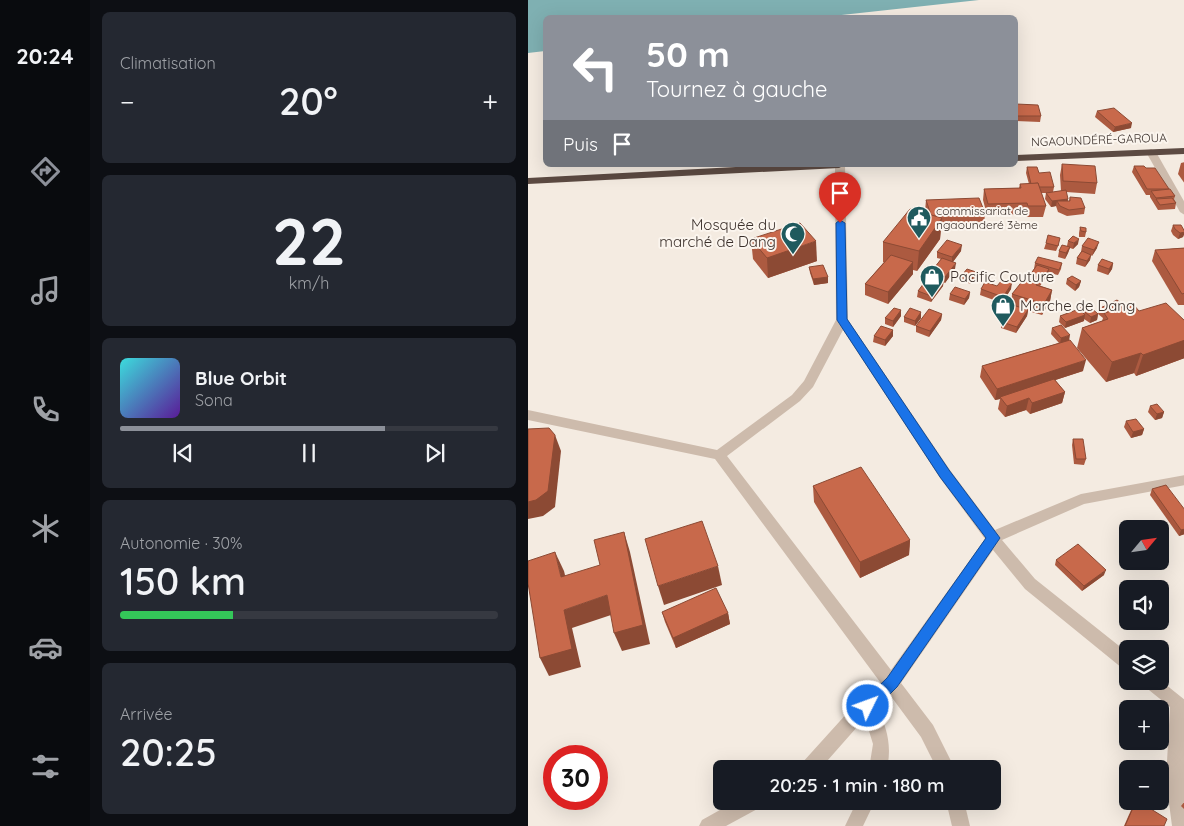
<!DOCTYPE html>
<html lang="fr">
<meta charset="utf-8">
<style>
body{margin:0;font-family:Quicksand,sans-serif;background:#242831;color:#f1f3f6;height:100vh;display:flex;flex-direction:column;font-size:19px;white-space:nowrap}
*{box-sizing:border-box;margin:0}
p{font-size:16px;color:#9ea1a6}
.icon{flex:none;width:28px;height:28px;fill:none;stroke:currentColor;stroke-width:2;stroke-linecap:round;stroke-linejoin:round}
.map{position:relative;flex:1;overflow:hidden}
.details{display:flex;flex-direction:column;gap:12px;padding:12px;background:#0d0f14;width:438px}
.details>*{flex:none}
.hud{position:absolute;left:15px;top:15px;width:475px;height:152px;border-radius:8px;box-shadow:0 5px 20px #0002;background:#8c9099;color:#fff;overflow:hidden}
.needle{width:32px;rotate:61deg}
.fabs{position:absolute;left:591px;top:520px;display:grid;gap:10px}
.fabs a{display:grid;place-items:center;width:50px;height:50px;border-radius:8px;background:#171b24;box-shadow:0 5px 20px #0002;font-size:25px}
.speed{position:absolute;left:15px;top:745px;display:flex;gap:10px;font-size:25px;font-weight:700;text-align:center}
.speed>*{display:grid;place-content:center;width:65px;height:65px;border-radius:50%;background:#171b24;box-shadow:0 5px 20px #0002;line-height:1}
.speed .limit{border:8px solid #d22;background:#fff;color:#111}
.pin{position:absolute;display:grid;place-items:center;width:42px;height:42px;color:#fff;margin:-51px -21px;border-radius:50% 50% 50% 0;rotate:-45deg;box-shadow:0 0 5px #0007}
.pin .icon{rotate:45deg}
.me{position:absolute;width:55px;margin:-28px;rotate:48deg;stroke-linejoin:round;filter:drop-shadow(0 0 4px #0008)}
.turn{display:flex;align-items:center;gap:18px;height:105px;padding:0 20px;font-size:22px}
.turn .icon{width:65px;height:65px;stroke-width:2.5}
.turn b{display:block;font-size:35px;line-height:42px}
.then{display:flex;align-items:center;height:48px;padding:0 20px;background:#0003;gap:10px;font-size:19px}
.big{font-size:38px;font-weight:600;line-height:1.1}
.details .widget{flex:1;display:flex;flex-direction:column;justify-content:center;gap:8px;min-width:0;padding:0 18px;border-radius:8px;background:#242831}
.details .dial{align-items:center;gap:0}
.dial b{font-size:65px;line-height:1}
.song{display:flex;align-items:center;gap:15px}
.cover{width:60px;height:60px;border-radius:8px;background:linear-gradient(135deg,hsl(180 70% 55%),hsl(270 70% 35%))}
.played{height:5px;border-radius:2px;background:linear-gradient(90deg,#8c9099 70%,#363941 70%)}
.keys{display:flex;justify-content:space-around;direction:ltr}
.heat{display:flex;justify-content:space-between;align-items:center;font-size:28px;direction:ltr}
.charge{height:8px;border-radius:4px;background:linear-gradient(90deg,#34c759 30%,#363941 0)}
.trip{position:absolute;left:185px;top:760px;width:288px;height:50px;border-radius:8px;background:#171b24;box-shadow:0 5px 20px #0002;font-weight:600;line-height:50px;text-align:center}
main{display:flex;flex:1;min-height:0}
.tabs{display:flex;flex-direction:column;width:90px;justify-content:space-around;align-items:center;background:#090b0e;color:#9ea1a6}
.tabs .icon{width:35px;height:35px}
.tabs .current{color:#8c9099}
.tabs b{font-size:22px;color:#f1f3f6}
.map>svg:first-child{display:block}
.water{fill:#7fb0b2}
.lines{fill:none;stroke-linecap:round;stroke-linejoin:round}
.minor{fill:#cdbbac;fill-rule:evenodd}
.highway{fill:#5c4a42;fill-rule:evenodd}
.wall{fill:#ac5a40}
.shaded-wall{fill:#8c4a34}
.building{fill:#c8694b;stroke:#8c4a34}
.route{fill:#1a73e8;stroke:#114b97}
.labels{text-anchor:middle;stroke-width:4;stroke-linejoin:round;paint-order:stroke}
.far-street-label{font-size:12px;fill:#3b302b;stroke:#fbf5ee}
.far-poi-label{font-size:12px;fill:#3b302b;stroke:#fbf5ee;text-anchor:start}
.poi-label{font-size:15px;fill:#3b302b;stroke:#fbf5ee;text-anchor:start}
</style>
<main>
<nav class="tabs">
<b>20:24</b>
<svg class="icon current" aria-label="directions" viewBox="0 0 24 24"><path d="M12 3l9 9-9 9-9-9zM9 14v-3h6M13 9l2 2-2 2"/></svg>
<svg class="icon" aria-label="music" viewBox="0 0 24 24"><path d="M9 18V5l10-2v13"/><circle cx="6" cy="18" r="3"/><circle cx="16" cy="16" r="3"/></svg>
<svg class="icon" aria-label="phone" viewBox="0 0 24 24"><path d="M5 4h4l2 5-3 2q2 4 5 5l2-3 5 2v4C11 20 4 13 5 4z"/></svg>
<svg class="icon" aria-label="climate" viewBox="0 0 24 24"><path d="M12 3v18M4 7l16 10M4 17L20 7"/></svg>
<svg class="icon" aria-label="car" viewBox="0 0 24 24"><path d="M5 17H2v-5l4-1 3-4h7l3 4 3 1v5h-3M9 17h6M6 11h13"/><circle cx="7" cy="17" r="2"/><circle cx="17" cy="17" r="2"/></svg>
<svg class="icon" aria-label="filters" viewBox="0 0 24 24"><path d="M4 7h16M4 17h16"/><circle cx="9" cy="7" r="2"/><circle cx="15" cy="17" r="2"/></svg>
</nav>
<section class="details">
<div class="widget"><p>Climatisation</p>
<div class="heat"><a>−</a><b class="big">20°</b><a>+</a></div>
</div>
<div class="widget dial"><b>22</b><p>km/h</p></div>
<div class="widget">
<div class="song"><i class="cover"></i><div><b>Blue Orbit</b><p>Sona</p></div></div>
<div class="played"></div>
<div class="keys"><svg class="icon" aria-label="previous" viewBox="0 0 24 24"><path d="M18 5L8 12l10 7zM5 5v14"/></svg><svg class="icon" aria-label="pause" viewBox="0 0 24 24"><path d="M8 5v14M16 5v14"/></svg><svg class="icon" aria-label="next" viewBox="0 0 24 24"><path d="M6 5l10 7-10 7zM19 5v14"/></svg></div>
</div>
<div class="widget"><p>Autonomie · 30%</p><b class="big">150 km</b><div class="charge"></div></div>
<div class="widget"><p>Arrivée</p><b class="big">20:25</b></div>
</section>
<div class="map">
<svg width="657" height="826" viewBox="0 0 657 826">
<rect width="100%" height="100%" fill="#f4ebe1"/>
<!-- water -->
<path class="water" d="M0,0H451L286,18H18L17,51L0,53Z"/>
<g class="lines">
<!-- minor -->
<g class="minor">
<path d="M623,149L628,152L657,203V215L652,212L618,152Z"/>
<path d="M307,165H317L320,320L422,470L467,530L553,494L657,475V485L556,504L474,540L507,579L600,653V670L594,668L497,589L465,550L373,683L405,725L427,769H409L393,737L362,695L349,707C359,728 364,745 359,769H341L345,744L337,718L292,769H271L274,763L321,711L352,682L187,459L0,420V410L189,450L264,395L276,381L308,320ZM315,330L412,478L457,539L363,670L199,456L272,401L285,387Z"/>
<path d="M632,680L657,700V826H644L638,780L642,707L616,686L614,681H632Z"/>
<path d="M208,801H236L233,807L198,826H171L174,820Z"/>
<path d="M329,801H347L335,826H317Z"/>
<path d="M418,801H436L442,826H424Z"/>
</g>
<!-- highway -->
<g class="highway">
<path d="M657,148V154L488,161V155Z"/>
<path d="M246,165H317L311,168L0,184V178Z"/>
</g>
</g>
<!-- wall -->
<g class="wall">
<path d="M488,104L513,116L512,122L488,121Z"/>
<path d="M569,111L603,128L585,132L567,117Z"/>
<path d="M657,162V184L650,174L653,163Z"/>
<path d="M534,164L569,183L567,194L538,192L540,201H541L542,197L557,208L556,214L539,216L530,212L528,206L523,207L517,199L518,193H519H513L518,206L515,217H498L497,214L459,215L455,200L456,189L491,188L492,184H501L498,173L499,167L511,173L526,187L525,192L533,191L532,175Z"/>
<path d="M606,166L618,168L641,189V190L647,196L646,199L648,203L647,209L630,210L622,197V195H618L604,172Z"/>
<path d="M398,200L457,213L456,225L413,227L412,239L389,271L385,270V274L360,304L337,295V284L356,262H355V242L398,214L397,211Z"/>
<path d="M645,225L657,230L655,237L650,239L645,235L643,231Z"/>
<path d="M552,227L558,232L557,237H551V233Z"/>
<path d="M223,239L289,261L240,278L225,259Z"/>
<path d="M540,241L550,244L545,249L542,248L540,253L537,259L530,257L531,251L539,246Z"/>
<path d="M518,243L531,244L528,251L516,249Z"/>
<path d="M554,246L569,248L564,256L563,255L562,260L557,267L548,264L549,258L553,252Z"/>
<path d="M657,248V305H650L624,261L627,250Z"/>
<path d="M433,251L425,262L427,269L417,283L415,282V286L403,302L389,297L390,291L403,275V272L413,259L409,258V252Z"/>
<path d="M507,263H534L533,269L530,275L520,273L512,286L510,285L524,290L522,301L514,315L500,311L499,316L488,333L473,328L474,322L485,306L483,305L484,294L502,275L506,269Z"/>
<path d="M585,263L584,269L580,275L569,271L570,265Z"/>
<path d="M281,267L300,277V283L286,285L282,273Z"/>
<path d="M434,275L448,278L443,284L434,281Z"/>
<path d="M539,279L553,281L551,287L547,291L538,284Z"/>
<path d="M469,286L483,289L474,303L452,295L453,289Z"/>
<path d="M442,292L441,298L436,305L421,300L422,294Z"/>
<path d="M583,303L611,311L657,321V358L608,376L606,373L578,382L549,348L554,328L574,321L575,318L570,314L572,308L582,307Z"/>
<path d="M552,308L570,314L569,320L562,323L556,319V321L537,328L531,322L532,316L552,310Z"/>
<path d="M373,310V316L365,327L357,324V318Z"/>
<path d="M393,312V318L387,326L376,322V317Z"/>
<path d="M414,314L413,320L401,337L388,332V326Z"/>
<path d="M524,328L541,341L555,371L527,380L537,392L534,403L502,414L498,410L477,417L470,409L472,399L467,400L452,377L454,366L531,343L523,334Z"/>
<path d="M365,330V336L357,346L345,342L346,336Z"/>
<path d="M622,406L636,412L634,418L627,420L620,412Z"/>
<path d="M598,421L616,429L614,435L603,438L596,427Z"/>
<path d="M545,439L558,459L556,465L546,464L544,445Z"/>
<path d="M285,486L382,540L381,555L332,578L286,502Z"/>
<path d="M624,489L657,510V534L651,536L622,495Z"/>
<path d="M528,560L576,575L554,591L527,565Z"/>
<path d="M134,612L200,613L202,624L148,648L137,622Z"/>
<path d="M607,801L636,826H596Z"/>
<path d="M657,801V810L653,806Z"/>
</g>
<!-- shaded-wall -->
<g class="shaded-wall">
<path d="M604,123L603,128L585,132L587,127Z"/>
<path d="M540,199L539,204L529,201L528,206L523,207L524,201Z"/>
<path d="M414,218L412,239L389,271L391,251Z"/>
<path d="M657,232L655,237L650,239L652,233Z"/>
<path d="M551,239L550,244L545,249L546,243Z"/>
<path d="M288,241L289,261L240,278L239,258Z"/>
<path d="M571,242L569,248L564,256L566,250Z"/>
<path d="M434,245L433,251L424,263V257Z"/>
<path d="M542,247L540,253L537,259L538,253Z"/>
<path d="M563,255L562,260L557,267L559,261Z"/>
<path d="M385,262V274L360,304V292Z"/>
<path d="M428,263L427,269L417,283V277Z"/>
<path d="M585,263L584,269L580,275L581,269Z"/>
<path d="M521,269L520,274L512,286L514,280Z"/>
<path d="M448,272V278L443,284V279Z"/>
<path d="M300,277V283L286,285L285,279Z"/>
<path d="M416,280L415,286L403,302V296Z"/>
<path d="M553,281L551,287L547,291L548,285Z"/>
<path d="M484,283L483,289L474,303L475,297Z"/>
<path d="M524,290L522,301L514,315L516,304Z"/>
<path d="M442,292L441,298L436,305L437,299Z"/>
<path d="M373,310V316L365,327V321Z"/>
<path d="M500,310L499,316L488,333L489,327Z"/>
<path d="M393,312V318L387,326V321Z"/>
<path d="M414,314L413,320L401,337L402,331Z"/>
<path d="M570,314L569,320L562,323L563,317Z"/>
<path d="M557,315L556,321L537,328L538,322Z"/>
<path d="M365,330V336L357,346V340Z"/>
<path d="M542,335L541,341L532,344L533,338Z"/>
<path d="M657,340V358L608,376L615,355Z"/>
<path d="M613,353L606,373L578,382L584,362Z"/>
<path d="M558,360L555,371L473,398L472,397V399L467,400L469,389Z"/>
<path d="M537,392L534,403L502,414L504,403Z"/>
<path d="M501,398L498,410L477,417L479,406Z"/>
<path d="M636,412L634,418L627,420L629,414Z"/>
<path d="M616,429L614,435L603,438L605,432Z"/>
<path d="M27,435L33,451L27,507L15,516L0,519V502Z"/>
<path d="M657,529V534L651,536L653,530Z"/>
<path d="M96,532L102,552L122,644L94,651L86,633Z"/>
<path d="M382,540L381,555L332,578V562Z"/>
<path d="M27,552L36,571L42,596L33,577Z"/>
<path d="M190,566L194,585L136,605L130,586Z"/>
<path d="M578,570L576,575L554,591L556,586Z"/>
<path d="M79,595L86,614L44,628L53,667L21,676L12,658L36,610Z"/>
<path d="M200,613L202,624L148,648L145,638Z"/>
</g>
<!-- building -->
<g class="building">
<path d="M488,104L510,105L513,116H488Z"/>
<path d="M586,108L604,123L587,127L569,111Z"/>
<path d="M534,164L567,166L569,183L535,181Z"/>
<path d="M606,166H616L618,168H627L641,189H619Z"/>
<path d="M499,167H509L511,173L522,172L526,187H511L510,183L503,184Z"/>
<path d="M510,183L518,206H500L499,203L460,204L456,189L493,188L492,184Z"/>
<path d="M642,189L647,196L628,198L623,191Z"/>
<path d="M538,190L540,199L524,201L518,193Z"/>
<path d="M542,197L553,198L557,208L541,210L532,206L529,201H542Z"/>
<path d="M451,198L457,213L406,216L403,215L398,200Z"/>
<path d="M644,198L648,203L632,205L628,199Z"/>
<path d="M382,209L414,218L391,251L355,242Z"/>
<path d="M272,223L288,241L239,258L223,239Z"/>
<path d="M645,225H653L657,232L652,233L647,229Z"/>
<path d="M552,227L558,228V232L553,231Z"/>
<path d="M520,235L532,238L530,246L518,243Z"/>
<path d="M545,236L551,239L546,243L540,241Z"/>
<path d="M560,238L571,242L566,250L554,246Z"/>
<path d="M419,240L434,245L424,257L409,252Z"/>
<path d="M534,245L542,247L538,253L531,251Z"/>
<path d="M657,248V293L654,294L627,250Z"/>
<path d="M554,251L563,255L559,261L549,258Z"/>
<path d="M363,255L385,262L360,292L337,284Z"/>
<path d="M510,257L534,263L531,270L507,263Z"/>
<path d="M414,258L428,263L417,277L403,272Z"/>
<path d="M574,259L585,263L581,269L570,265Z"/>
<path d="M295,265L300,277L285,279L281,267Z"/>
<path d="M509,265L521,269L514,280L511,279L512,278L502,275Z"/>
<path d="M439,269L448,272L443,279L434,275Z"/>
<path d="M500,274L512,278L508,285L524,290L516,304L484,294Z"/>
<path d="M402,275L416,280L403,296L390,291Z"/>
<path d="M544,276L553,281L548,285L539,279Z"/>
<path d="M474,280L484,283L475,297L453,289L457,282L469,286Z"/>
<path d="M427,287L442,292L437,299L422,294Z"/>
<path d="M589,300L597,306L590,309L583,303Z"/>
<path d="M638,303L657,321V340L615,355L613,353L584,362L554,328L580,319L576,313L605,304L611,311Z"/>
<path d="M485,305L500,310L489,327L474,322Z"/>
<path d="M560,305L570,314L563,317L552,308Z"/>
<path d="M579,305L585,310L577,313L572,308Z"/>
<path d="M366,308L373,310L365,321L357,318Z"/>
<path d="M382,308L393,312L387,321L376,317Z"/>
<path d="M401,309L414,314L402,331L388,326Z"/>
<path d="M551,309L557,315L538,322L532,316Z"/>
<path d="M533,325L542,335L533,338L524,328Z"/>
<path d="M353,326L365,330L357,340L346,336Z"/>
<path d="M542,340L558,360L469,389L454,366Z"/>
<path d="M526,379L537,392L504,403L501,398L479,406L472,397Z"/>
<path d="M629,404L636,412L629,414L622,406Z"/>
<path d="M608,419L616,429L605,432L598,421Z"/>
<path d="M21,428L27,435L20,491L8,500L0,502V429Z"/>
<path d="M545,439H555L558,459H548Z"/>
<path d="M333,467L382,540L332,562L285,486Z"/>
<path d="M638,485L657,510V529L653,530L624,489Z"/>
<path d="M174,521L190,566L130,586L117,539Z"/>
<path d="M96,532L115,625L86,633L79,595L36,610L44,649L12,658L0,583V561L27,552L33,577L72,565L66,540Z"/>
<path d="M550,544L578,570L556,586L528,560Z"/>
<path d="M188,588L200,613L145,638L134,612Z"/>
<path d="M608,801H610L639,819L636,826H597Z"/>
</g>
<!-- route -->
<path class="route" d="M312,220L317,223L319,319L421,470L472,538L369,687L345,711L340,713L335,711L333,706L335,701L359,678L458,538L412,477L309,320L308,223Z"/>
<!-- icons -->
<defs>
<symbol id="civic-pin" viewBox="-11 -11 22 30"><path d="M0 17L-7.5 6A9.5 9.5 0 1 1 7.5 6Z" fill="#1f5a5e" stroke="#fbf5ee"/><path d="M-.6-6.5H3V-4.5H.6V-3L4-1V1h2V6H-6V1h2V-1L-.6-3ZM-1.2 2.5V6h2.4V2.5Z" fill="#fff"/></symbol>
<symbol id="mosque-pin" viewBox="-11 -11 22 30"><path d="M0 17L-7.5 6A9.5 9.5 0 1 1 7.5 6Z" fill="#1f5a5e" stroke="#fbf5ee"/><path d="M3.5-4.9A6 6 0 1 0 3.5 4.9A5 5 0 1 1 3.5-4.9Z" fill="#fff"/></symbol>
<symbol id="shop-pin" viewBox="-11 -11 22 30"><path d="M0 17L-7.5 6A9.5 9.5 0 1 1 7.5 6Z" fill="#1f5a5e" stroke="#fbf5ee"/><path d="M-5-2.5h2.3a2.7 3.5 0 0 1 5.4 0H5L5.5 6h-11ZM-1.5-2.5h3a1.5 2.3 0 0 0-3 0Z" fill="#fff"/></symbol>
</defs>
<g fill-rule="evenodd">
<use href="#civic-pin" x="377" y="204" width="28" height="38"/>
<use href="#mosque-pin" x="251" y="220" width="28" height="38"/>
<use href="#shop-pin" x="390" y="263" width="28" height="38"/>
<use href="#shop-pin" x="461" y="292" width="28" height="38"/>
</g>
<g class="labels">
<!-- far-street labels -->
<g class="far-street-label">
<text transform="translate(571 140) rotate(-2)" y="4">NGAOUNDÉRÉ-GAROUA</text>
</g>
<!-- far-poi labels -->
<g class="far-poi-label">
<text x="408" y="215">commissariat de<tspan x="408" dy="14">ngaounderé 3ème</tspan></text>
</g>
<!-- poi labels -->
<g class="poi-label">
<text x="248" y="230" text-anchor="end">Mosquée du<tspan x="248" dy="17">marché de Dang</tspan></text>
<text x="422" y="282">Pacific Couture</text>
<text x="492" y="311">Marche de Dang</text>
</g>
</g>
</svg>
<div class="fabs">
<a><svg class="needle" viewBox="-14 -14 28 28"><path d="M0-13l5 13h-10z" fill="#e53935"/><path d="M0 13l5-13h-10z" fill="#9ea1a6"/></svg></a>
<a><svg class="icon" aria-label="sound" viewBox="0 0 24 24"><path d="M4 9h4l5-4v14l-5-4H4zM17 9q2 3 0 6"/></svg></a>
<a><svg class="icon" aria-label="layers" viewBox="0 0 24 24"><path d="M12 4l9 5-9 5-9-5zM3 14l9 5 9-5"/></svg></a>
<a>+</a>
<a>−</a>
</div>
<div class="speed"><div class="limit">30</div></div>
<div class="pin" style="left:312px;top:223px;background:#d93025"><svg class="icon" aria-label="arrive" viewBox="0 0 24 24"><path d="M6 21V4h12l-3 4 3 4H6"/></svg></div>
<svg class="me" style="left:340px;top:706px" viewBox="-20 -20 40 40"><circle r="17" fill="#1a73e8" stroke="#fff" stroke-width="3"/><path d="M0-11L8 9 0 5-8 9z" fill="#fff"/></svg>
<div class="trip">20:25 · 1 min · 180 m</div>
<div class="hud">
<div class="turn"><svg class="icon" aria-label="left" viewBox="0 0 24 24"><path d="M17 20v-9H6M10 6l-5 5 5 5"/></svg><div><b>50 m</b>Tournez à gauche</div></div>
<div class="then">Puis<svg class="icon" aria-label="arrive" viewBox="0 0 24 24"><path d="M6 21V4h12l-3 4 3 4H6"/></svg></div>
</div>
</div>
</main>
